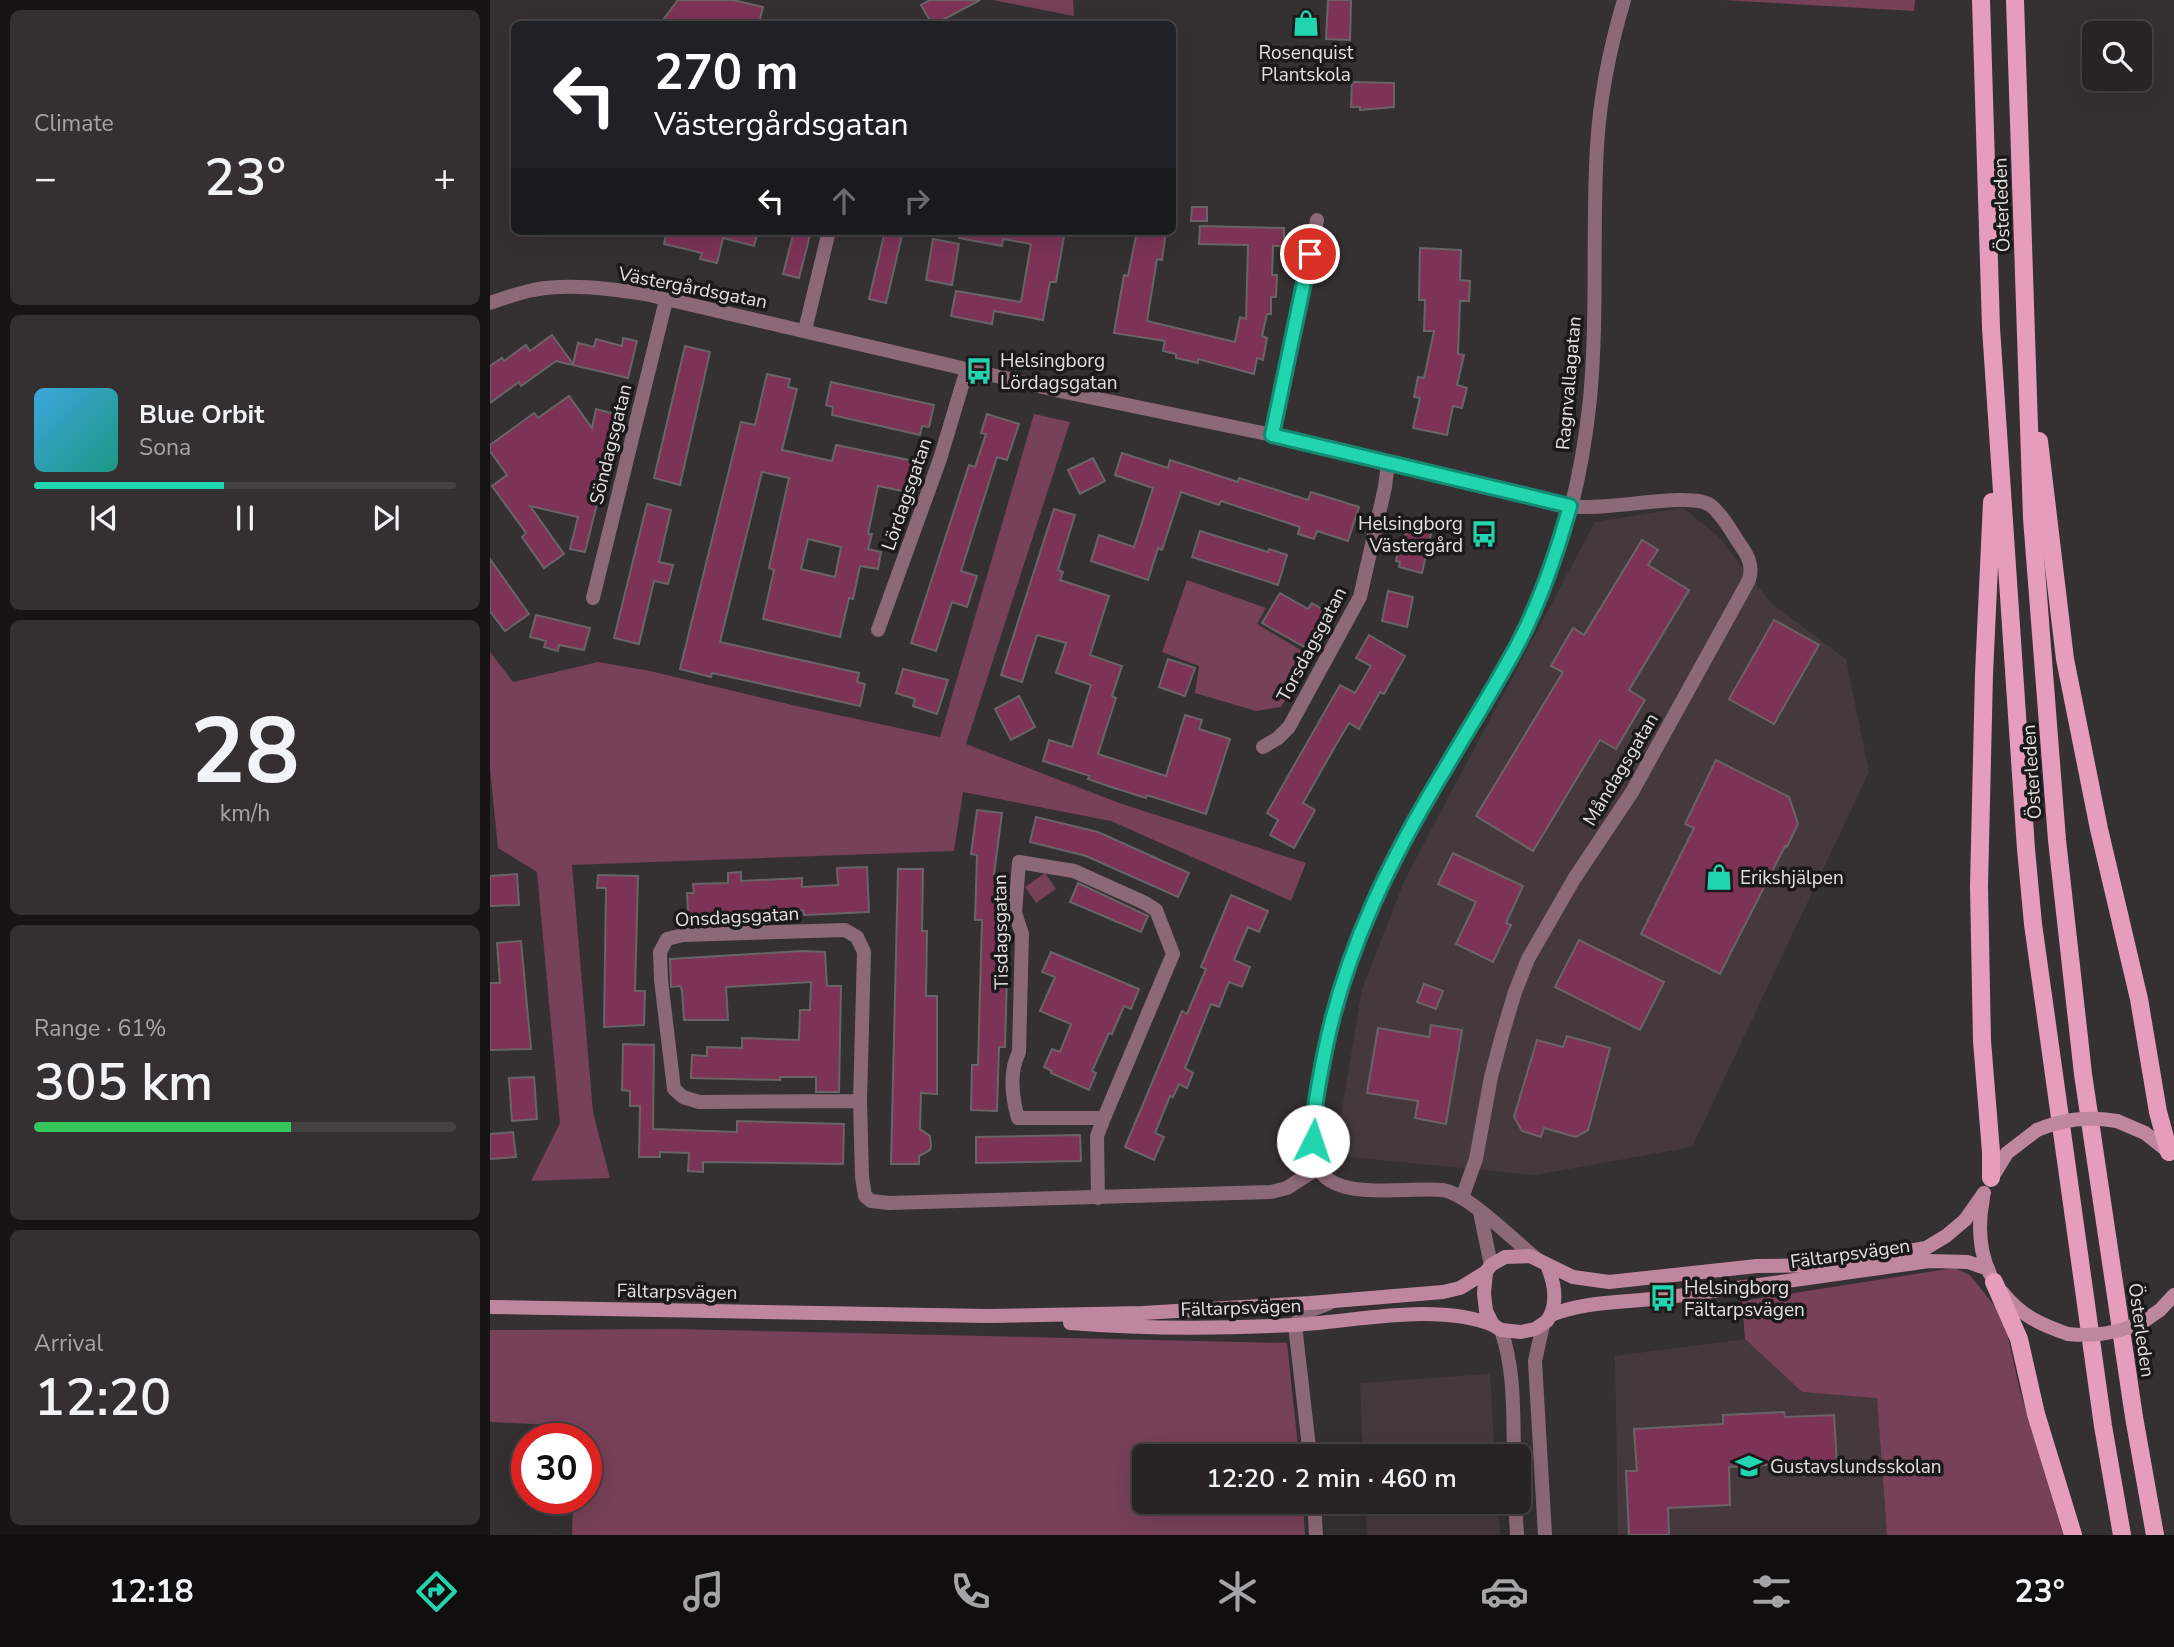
<!DOCTYPE html>
<meta charset="utf-8">
<style>
body{margin:0;font-family:"Nunito Sans",sans-serif;background:#343032;color:#f1f3f6;height:100vh;display:flex;flex-direction:column;font-size:26px;white-space:nowrap}
*{box-sizing:border-box;margin:0}
p{font-size:23px;color:#a5a4a7}
.icon{flex:none;width:38px;height:38px;fill:none;stroke:currentColor;stroke-width:2;stroke-linecap:round;stroke-linejoin:round}
.map{position:relative;flex:1;overflow:hidden}
.drawer{display:flex;flex-direction:column;gap:10px;padding:10px;background:#161415;width:490px}
.drawer>*{flex:none}
.guide{position:absolute;left:21px;top:21px;width:665px;height:214px;border-radius:10px;box-shadow:0 7px 28px #0002,0 0 0 2px #444143;background:#202124;color:#fff;overflow:hidden}
.buttons{position:absolute;left:1592px;top:21px;display:grid;gap:14px}
.buttons a{display:grid;place-items:center;width:70px;height:70px;border-radius:10px;background:#282426;box-shadow:0 7px 28px #0002,0 0 0 2px #444143;font-size:35px}
.speed{position:absolute;left:21px;top:1423px;display:flex;gap:14px;font-size:35px;font-weight:700;text-align:center}
.speed>*{display:grid;place-content:center;width:91px;height:91px;border-radius:50%;background:#282426;box-shadow:0 7px 28px #0002,0 0 0 2px #444143;line-height:1}
.speed .limit{border:10px solid #d22;background:#fff;color:#111}
.pin{position:absolute;display:grid;place-items:center;width:60px;height:60px;color:#fff;margin:-30px;border:4px solid #fff;border-radius:50%;box-shadow:0 2px 7px #0007}
.me{position:absolute;width:77px;margin:-38px;rotate:4deg;stroke-linejoin:round;filter:drop-shadow(0 0 5px #0008)}
.turn{display:flex;align-items:center;gap:24px;height:147px;padding:0 28px;font-size:32px}
.turn .icon{width:91px;height:91px;stroke-width:2.5}
.turn b{display:block;font-size:49px;line-height:60px}
.lanes{display:flex;align-items:center;height:66px;padding:0 28px;background:#0003;justify-content:center;gap:35px;direction:ltr}
.lanes .off{opacity:.35}
.big{font-size:52px;font-weight:600;line-height:1.1}
.drawer .card{flex:1;display:flex;flex-direction:column;justify-content:center;gap:10px;min-width:0;padding:0 24px;border-radius:10px;background:#343032}
.drawer .dial{align-items:center;gap:0}
.dial b{font-size:91px;line-height:1}
.song{display:flex;align-items:center;gap:21px}
.cover{width:84px;height:84px;border-radius:10px;background:linear-gradient(135deg,hsl(200 70% 55%),hsl(170 70% 35%))}
.played{height:7px;border-radius:4px;background:linear-gradient(90deg,#21d5af 45%,#444143 45%)}
.keys{display:flex;justify-content:space-around;direction:ltr}
.heat{display:flex;justify-content:space-between;align-items:center;font-size:38px;direction:ltr}
.charge{height:10px;border-radius:5px;background:linear-gradient(90deg,#34c759 61%,#444143 0)}
.trip{position:absolute;left:642px;top:1444px;width:399px;height:70px;border-radius:10px;background:#282426;box-shadow:0 7px 28px #0002,0 0 0 2px #444143;font-weight:600;line-height:70px;text-align:center}
.dock{display:flex;height:112px;justify-content:space-around;align-items:center;background:#100e0f;color:#a5a4a7}
.dock .icon{width:49px;height:49px}
.dock .selected{color:#21d5af}
.dock b{font-size:32px;color:#f1f3f6}
main{display:flex;flex:1;min-height:0}
.map>svg:first-child{display:block}
.built{fill:#45393d}
.green{fill:#774158}
.building{fill:#7d3356;stroke:#696466;stroke-width:2;fill-rule:evenodd}
.lines{fill:none;stroke-linecap:round;stroke-linejoin:round}
.street{stroke:#8c6977;stroke-width:14}
.secondary{stroke:#bf879d;stroke-width:14}
.primary{stroke:#e69dbb;stroke-width:18}
.secondary-bridge{stroke:#bf879d;stroke-width:14}
.route-casing{stroke:#158a72;stroke-width:18}
.route{stroke:#21d5af;stroke-width:12}
.labels{text-anchor:middle;stroke-width:7;stroke-linejoin:round;paint-order:stroke}
.poi-label{font-size:19px;fill:#e2dfe0;stroke:#1b191a;text-anchor:start}
.street-label{font-size:19px;fill:#e2dfe0;stroke:#1b191a}
</style>
<main>
<section class="drawer">
<div class="card"><p>Climate</p>
<div class="heat"><a>−</a><b class="big">23°</b><a>+</a></div>
</div>
<div class="card">
<div class="song"><i class="cover"></i><div><b>Blue Orbit</b><p>Sona</p></div></div>
<div class="played"></div>
<div class="keys"><svg class="icon" aria-label="previous" viewBox="0 0 24 24"><path d="M18 5L8 12l10 7zM5 5v14"/></svg><svg class="icon" aria-label="pause" viewBox="0 0 24 24"><path d="M8 5v14M16 5v14"/></svg><svg class="icon" aria-label="next" viewBox="0 0 24 24"><path d="M6 5l10 7-10 7zM19 5v14"/></svg></div>
</div>
<div class="card dial"><b>28</b><p>km/h</p></div>
<div class="card"><p>Range · 61%</p><b class="big">305 km</b><div class="charge"></div></div>
<div class="card"><p>Arrival</p><b class="big">12:20</b></div>
</section>
<div class="map">
<svg width="1684" height="1535" viewBox="0 0 1684 1535">
<rect width="100%" height="100%" fill="#353032"/>
<!-- built -->
<g class="built">
<path d="M1193,508L1228,536L1281,603L1356,659L1379,772L1202,1147L1045,1175L859,1157L848,1134L872,989L915,879L1105,522Z"/>
<path d="M1255,1339L1312,1392L1387,1397L1397,1535H1128L1125,1356Z"/>
<path d="M1000,1374L1005,1456H873L870,1383Z"/>
<path d="M875,1502H1008L1010,1535H877Z"/>
</g>
<!-- green -->
<g class="green">
<path d="M503,0H583L584,16Z"/>
<path d="M1233,0H1425L1424,11Z"/>
<path d="M544,414L580,422L476,744L632,804L816,863L801,901L621,821L473,792L464,851L82,865L103,1112L120,1178L41,1181L70,1123L47,872L8,848L0,769V652L23,682L108,662L160,671L302,705L450,737Z"/>
<path d="M697,580L776,608L767,624L821,656L791,707L766,711L705,693L709,666L672,652Z"/>
<path d="M555,873L566,889L546,903L535,887Z"/>
<path d="M1464,1268L1480,1275L1514,1318L1529,1387L1573,1535H1397L1387,1398L1312,1392L1255,1339L1252,1301Z"/>
<path d="M184,1329L797,1343L809,1456H654V1502H813L815,1535H82L83,1498H96V1438H83V1426L0,1422V1330Z"/>
</g>
<!-- building -->
<g class="building">
<path d="M188,0H243L273,7L269,24H170Z"/>
<path d="M440,0H490L445,24H442L431,5Z"/>
<path d="M838,0H861L860,40L836,39Z"/>
<path d="M862,82L904,83V107L870,110V107H861Z"/>
<path d="M702,207H717V221H701Z"/>
<path d="M710,226L794,228V246H783L782,275H787L786,297H781V314H777L772,336L777,338L773,360L767,358L764,374L708,359V363L686,358V354L673,351L675,341L624,333L634,275L638,276L647,231H676L672,260L667,259L657,321L745,342L750,317L756,319L758,245L709,244Z"/>
<path d="M177,231H268L264,246L233,238L227,263L210,259L212,253L174,244Z"/>
<path d="M304,231H321L309,278L293,274Z"/>
<path d="M395,231H413L396,303L379,299Z"/>
<path d="M470,231H575L566,282H560L553,320L504,311L502,324L461,316L466,291L531,302L541,244L513,239L512,246L469,238Z"/>
<path d="M443,239L469,244L462,285L436,280Z"/>
<path d="M930,248L971,250L970,280L980,281L979,301H970L968,354L974,355L967,385L977,388L972,408L963,406L957,435L923,428L930,398L924,397L928,377L934,378L944,331H934L935,300H929Z"/>
<path d="M62,335L83,364L88,343L104,347L106,339L132,346L133,338L147,341L138,378L66,361L31,386L29,382L0,403V366L12,358L14,361L36,345L40,351Z"/>
<path d="M195,346L220,352L190,485L164,478Z"/>
<path d="M277,374L300,379L298,387L307,389L292,450L342,461L346,445L424,461L417,492L388,486L378,534H382L378,549L391,552L388,569L370,566L363,599L359,598L350,637L273,619L284,570L279,568L299,478L272,472L230,642L369,673L367,682L375,684L370,706L222,673L221,677L190,669L251,422L265,425ZM318,539L351,547L345,577L311,569Z"/>
<path d="M341,382L444,405L439,427L432,426L430,435L342,415L343,407L336,405Z"/>
<path d="M79,396L102,428L106,409L129,415L95,552L80,549L88,517L40,506L74,554L54,568L32,537L36,533L2,486L17,475L0,451V445L44,413L48,418Z"/>
<path d="M497,414L529,424L517,460L507,457L471,571L487,576L477,607L462,602L446,651L421,643L479,465L485,467L496,434L491,433Z"/>
<path d="M632,453L678,468L680,460L748,482L749,478L818,500L821,492L869,507L858,541L827,531L824,539L808,534L810,527L731,501L729,505L691,492L672,550L668,548L658,580L601,561L609,535L644,547L663,488L625,475Z"/>
<path d="M603,458L615,481L590,494L578,470Z"/>
<path d="M157,504L181,510L169,562L183,565L178,584L164,581L149,644L124,638Z"/>
<path d="M564,509L585,515L568,570L573,572L570,580L619,596L600,655L632,666L622,696L626,698L608,754L676,776L695,715L712,720L709,729L740,739L716,814L657,795L656,798L618,786L598,779L600,776L553,761L559,740L582,747L601,685L566,673L576,643L547,635L532,682L511,675Z"/>
<path d="M918,524L942,529L932,573L909,567L910,562L906,561L910,540L914,541Z"/>
<path d="M710,531L778,552L779,549L797,555L788,585L702,557Z"/>
<path d="M1152,540L1168,550L1158,565L1199,590L1139,690L1155,700L1126,749L1110,740L1043,851L986,816L1073,672L1061,666L1083,628L1094,635Z"/>
<path d="M0,559L39,614L15,631L0,611Z"/>
<path d="M898,591L923,597L917,627L892,621Z"/>
<path d="M790,593L818,609L822,603L837,612L816,648L772,623Z"/>
<path d="M46,615L100,628L94,650L69,645L68,651L54,647L56,641L40,637Z"/>
<path d="M1284,620L1329,645L1284,724L1239,699Z"/>
<path d="M879,635L915,656L894,694L890,692L869,729L859,723L847,743L813,803L825,810L804,848L780,835L788,820L777,813L850,685L865,693L881,666L866,658Z"/>
<path d="M678,659L705,668L695,696L669,687Z"/>
<path d="M413,669L458,680L447,714L423,706L425,699L406,693Z"/>
<path d="M529,696L545,727L521,740L505,709Z"/>
<path d="M1226,760L1299,797L1308,824L1297,847L1295,846L1230,974L1151,934L1204,828L1195,824Z"/>
<path d="M487,810L512,813L504,874L513,875L511,939H518L515,1047H509L507,1111L481,1110L482,1065H488L492,920H485L487,855L481,854Z"/>
<path d="M546,817L608,832L699,873L688,897L596,856L540,842Z"/>
<path d="M963,853L1033,886L1016,923L1021,925L1003,962L966,944L986,902L948,884Z"/>
<path d="M377,867L379,912L314,915L313,910L198,915L197,893H204L203,884L238,883V873L251,872V881L312,878V887L348,885L347,868Z"/>
<path d="M408,869H433L432,931H437L436,996H447V1094L431,1093L430,1129L440,1136L441,1146L440,1150L429,1156V1164H401Z"/>
<path d="M27,874L29,905L0,906V876Z"/>
<path d="M108,875L148,876L145,991H155L154,1025L114,1027L116,888H107Z"/>
<path d="M588,883L658,916L651,932L580,902Z"/>
<path d="M741,895L778,911L769,932L758,927L744,960L760,967L752,987L739,982L729,1007L721,1004L695,1068L703,1073L697,1088L689,1084L683,1097L680,1096L665,1133L674,1137L664,1160L635,1147L692,1011L697,1014L716,969L711,967Z"/>
<path d="M1089,940L1174,982L1150,1030L1065,987Z"/>
<path d="M31,941L41,1049L0,1050V983H10L7,943Z"/>
<path d="M312,951L335,952L337,986H351L349,1092H326V1077H290V1080L201,1078L202,1055L217,1056V1047L252,1048V1038L309,1040L310,1010H320L321,982L236,987L238,1020H194L192,990L190,986L181,987L180,959Z"/>
<path d="M561,952L649,989L641,1009L634,1006L622,1034L619,1033L602,1071L606,1073L599,1090L561,1073L562,1071L554,1067L562,1049L570,1052L581,1024L550,1011L565,977L552,972Z"/>
<path d="M934,984L953,991L946,1009L927,1002Z"/>
<path d="M941,1025L972,1030L956,1124L925,1118L928,1101L877,1093L888,1028L939,1037Z"/>
<path d="M1077,1036L1120,1048L1098,1130L1086,1137L1054,1128L1051,1137L1032,1131L1024,1117L1047,1040L1073,1047Z"/>
<path d="M133,1044L164,1045L163,1129L247,1132V1121L354,1124L353,1164L213,1162V1172L198,1171L199,1153L170,1152V1157H149L150,1106H140V1091L132,1090Z"/>
<path d="M44,1077L47,1119L22,1121L19,1078Z"/>
<path d="M23,1132L26,1157L0,1159V1134Z"/>
<path d="M590,1135L591,1161L486,1163V1137Z"/>
<path d="M1294,1412L1295,1417L1344,1415L1347,1466L1295,1469V1464L1239,1467L1240,1505L1178,1508L1179,1535H1139L1136,1471H1147L1144,1429L1233,1424V1415Z"/>
</g>
<g class="lines">
<!-- street -->
<g class="street">
<path d="M0,303C14,298 29,293 43,290C80,283 119,289 155,294L570,391L782,435L1080,506C1113,512 1200,491 1220,505C1231,513 1240,529 1247,540C1256,553 1264,563 1259,580L1142,792L1084,879L1038,959L1025,992L1013,1032L1001,1077L986,1159L972,1198"/>
<path d="M315,330L339,231"/>
<path d="M782,435L827,220"/>
<path d="M103,598L176,300"/>
<path d="M388,630L450,459L477,369"/>
<path d="M773,747L788,738L799,727L870,597L895,487L898,463"/>
<path d="M370,1101L209,1102L193,1097L184,1089L171,980L170,952L177,939L193,935L355,930L367,937L374,952L370,1101L372,1177L375,1196L381,1201L399,1203L781,1192L797,1188L828,1168"/>
<path d="M608,1198L607,1136L614,1118L683,954L666,910L655,903L584,871L529,862L525,913L532,934L529,1052C519,1072 522,1097 528,1118H614"/>
<path d="M990,1212L1001,1265"/>
<path d="M1047,1259C1024,1241 978,1193 952,1190C918,1186 843,1203 827,1166C816,1138 826,1098 831,1070C845,1000 867,930 900,866C946,776 1007,693 1049,600C1077,538 1093,467 1100,399C1108,315 1102,230 1107,146C1110,97 1120,47 1134,0"/>
<path d="M1053,1325L1045,1361L1055,1535"/>
<path d="M1011,1330C1025,1370 1023,1414 1024,1456"/>
<path d="M820,1456L805,1325C812,1312 824,1309 838,1304"/>
<path d="M824,1502L826,1535"/>
<path d="M1025,1502L1027,1535"/>
</g>
<!-- secondary -->
<g class="secondary">
<path d="M1627,1121L1655,1133L1679,1152"/>
<path d="M1501,1179L1517,1153L1547,1130"/>
<path d="M1493,1198C1488,1224 1488,1249 1500,1274"/>
<path d="M1057,1265C1065,1284 1069,1304 1057,1321L1045,1329L1031,1332L1011,1330L1003,1325L996,1311L994,1293L996,1272L1001,1265L1015,1257L1040,1256L1083,1277L1119,1282L1267,1266L1340,1265L1436,1248L1456,1236L1475,1220L1494,1193"/>
<path d="M1513,1293C1531,1316 1552,1325 1578,1334"/>
<path d="M0,1307L499,1316L653,1313L820,1303L953,1292L970,1288L996,1272"/>
<path d="M1061,1315C1098,1300 1139,1303 1178,1297C1265,1286 1353,1273 1440,1261L1478,1262L1498,1269"/>
<path d="M1654,1321L1670,1310L1684,1295"/>
<path d="M580,1323C654,1329 728,1329 803,1325C864,1322 944,1302 1003,1325"/>
</g>
<!-- primary -->
<g class="primary">
<path d="M1491,0L1501,328L1536,849L1543,924L1613,1426L1632,1535"/>
<path d="M1525,0L1542,518L1567,840L1593,1074L1644,1417L1665,1535"/>
<path d="M1549,441L1575,659L1609,829L1649,999L1668,1112L1679,1152"/>
<path d="M1501,1178V1152L1492,1041L1489,886L1494,674L1502,502"/>
<path d="M1504,1282L1529,1339L1546,1414L1583,1535"/>
</g>
<!-- secondary-bridge -->
<g class="secondary-bridge">
<path d="M1547,1130C1574,1119 1597,1116 1627,1121"/>
<path d="M1578,1334C1606,1337 1629,1333 1654,1321"/>
</g>
</g>
<g class="lines">
<defs>
<path id="route" d="M820,254L782,435L1080,506C1067,552 1052,597 1030,640C1007,684 980,726 955,769C902,856 855,950 835,1051C829,1081 823,1111 823,1141"/>
</defs>
<!-- route casing -->
<use href="#route" class="route-casing"/>
<!-- route -->
<use href="#route" class="route"/>
</g>
<!-- icons -->
<defs>
<symbol id="shop-bare" viewBox="-9 -9 18 18"><path d="M-5-2.5h2.3a2.7 3.5 0 0 1 5.4 0H5L5.5 6h-11ZM-1.5-2.5h3a1.5 2.3 0 0 0-3 0Z" fill="#21d5af" stroke="#1b191a" stroke-width="2.5" paint-order="stroke"/></symbol>
<symbol id="bus-bare" viewBox="-9 -9 18 18"><path d="M-5-6H5V4H4V6H2V4H-2V6H-4V4H-5ZM-3.5-4V0h7V-4ZM-3.5 1.2v1.5H-2V1.2ZM2 1.2v1.5H3.5V1.2Z" fill="#21d5af" stroke="#1b191a" stroke-width="2.5" paint-order="stroke"/></symbol>
<symbol id="school-bare" viewBox="-9 -9 18 18"><path d="M0-5L7-2L0 1L-7-2ZM-4 1L0 2.5L4 1V4Q0 6-4 4Z" fill="#21d5af" stroke="#1b191a" stroke-width="2.5" paint-order="stroke"/></symbol>
</defs>
<g fill-rule="evenodd">
<use href="#shop-bare" x="797" y="4" width="38" height="38"/>
<use href="#bus-bare" x="470" y="352" width="38" height="38"/>
<use href="#bus-bare" x="975" y="515" width="38" height="38"/>
<use href="#shop-bare" x="1210" y="858" width="38" height="38"/>
<use href="#bus-bare" x="1154" y="1279" width="38" height="38"/>
<use href="#school-bare" x="1240" y="1447" width="38" height="38"/>
</g>
<g class="labels">
<!-- poi labels -->
<g class="poi-label">
<text x="816" y="59" text-anchor="middle">Rosenquist<tspan x="816" dy="22">Plantskola</tspan></text>
<text x="510" y="367">Helsingborg<tspan x="510" dy="22">Lördagsgatan</tspan></text>
<text x="973" y="530" text-anchor="end">Helsingborg<tspan x="973" dy="22">Västergård</tspan></text>
<text x="1250" y="884">Erikshjälpen</text>
<text x="1194" y="1294">Helsingborg<tspan x="1194" dy="22">Fältarpsvägen</tspan></text>
<text x="1280" y="1473">Gustavslundsskolan</text>
</g>
<!-- street labels -->
<g class="street-label">
<text transform="translate(1511 205) rotate(-92)" y="7">Österleden</text>
<text transform="translate(203 287) rotate(11)" y="7">Västergårdsgatan</text>
<text transform="translate(1078 383) rotate(-85)" y="7">Ragnvallagatan</text>
<text transform="translate(120 444) rotate(-76)" y="7">Söndagsgatan</text>
<text transform="translate(416 494) rotate(-71)" y="7">Lördagsgatan</text>
<text transform="translate(821 644) rotate(-62)" y="7">Torsdagsgatan</text>
<text transform="translate(1130 769) rotate(-59)" y="7">Måndagsgatan</text>
<text transform="translate(1541 772) rotate(-94)" y="7">Österleden</text>
<text transform="translate(247 916) rotate(-3)" y="7">Onsdagsgatan</text>
<text transform="translate(510 932) rotate(-91)" y="7">Tisdagsgatan</text>
<text transform="translate(1360 1253) rotate(-8)" y="7">Fältarpsvägen</text>
<text transform="translate(187 1291) rotate(1)" y="7">Fältarpsvägen</text>
<text transform="translate(751 1307) rotate(-2)" y="7">Fältarpsvägen</text>
<text transform="translate(1652 1330) rotate(82)" y="7">Österleden</text>
</g>
</g>
</svg>
<div class="buttons">
<a><svg class="icon" aria-label="search" viewBox="0 0 24 24"><circle cx="10" cy="10" r="6"/><path d="M15 15l6 6"/></svg></a>
</div>
<div class="speed"><div class="limit">30</div></div>
<div class="pin" style="left:820px;top:254px;background:#d93025"><svg class="icon" aria-label="arrive" viewBox="0 0 24 24"><path d="M6 21V4h12l-3 4 3 4H6"/></svg></div>
<svg class="me" style="left:823px;top:1141px" viewBox="-20 -20 40 40"><circle r="19" fill="#fff"/><path d="M0-13L10 11 0 6-10 11z" fill="#21d5af"/></svg>
<div class="trip">12:20 · 2 min · 460 m</div>
<div class="guide">
<div class="turn"><svg class="icon" aria-label="left" viewBox="0 0 24 24"><path d="M17 20v-9H6M10 6l-5 5 5 5"/></svg><div><b>270 m</b>Västergårdsgatan</div></div>
<div class="lanes"><svg class="icon" aria-label="left" viewBox="0 0 24 24"><path d="M17 20v-9H6M10 6l-5 5 5 5"/></svg><svg class="icon off" aria-label="ahead" viewBox="0 0 24 24"><path d="M12 20V5M6 11l6-6 6 6"/></svg><svg class="icon off" aria-label="right" viewBox="0 0 24 24"><path d="M7 20v-9h11M14 6l5 5-5 5"/></svg></div>
</div>
</div>
</main>
<nav class="dock">
<b>12:18</b>
<svg class="icon selected" aria-label="directions" viewBox="0 0 24 24"><path d="M12 3l9 9-9 9-9-9zM9 14v-3h6M13 9l2 2-2 2"/></svg>
<svg class="icon" aria-label="music" viewBox="0 0 24 24"><path d="M9 18V5l10-2v13"/><circle cx="6" cy="18" r="3"/><circle cx="16" cy="16" r="3"/></svg>
<svg class="icon" aria-label="phone" viewBox="0 0 24 24"><path d="M5 4h4l2 5-3 2q2 4 5 5l2-3 5 2v4C11 20 4 13 5 4z"/></svg>
<svg class="icon" aria-label="climate" viewBox="0 0 24 24"><path d="M12 3v18M4 7l16 10M4 17L20 7"/></svg>
<svg class="icon" aria-label="car" viewBox="0 0 24 24"><path d="M5 17H2v-5l4-1 3-4h7l3 4 3 1v5h-3M9 17h6M6 11h13"/><circle cx="7" cy="17" r="2"/><circle cx="17" cy="17" r="2"/></svg>
<svg class="icon" aria-label="filters" viewBox="0 0 24 24"><path d="M4 7h16M4 17h16"/><circle cx="9" cy="7" r="2"/><circle cx="15" cy="17" r="2"/></svg>
<b>23°</b>
</nav>
